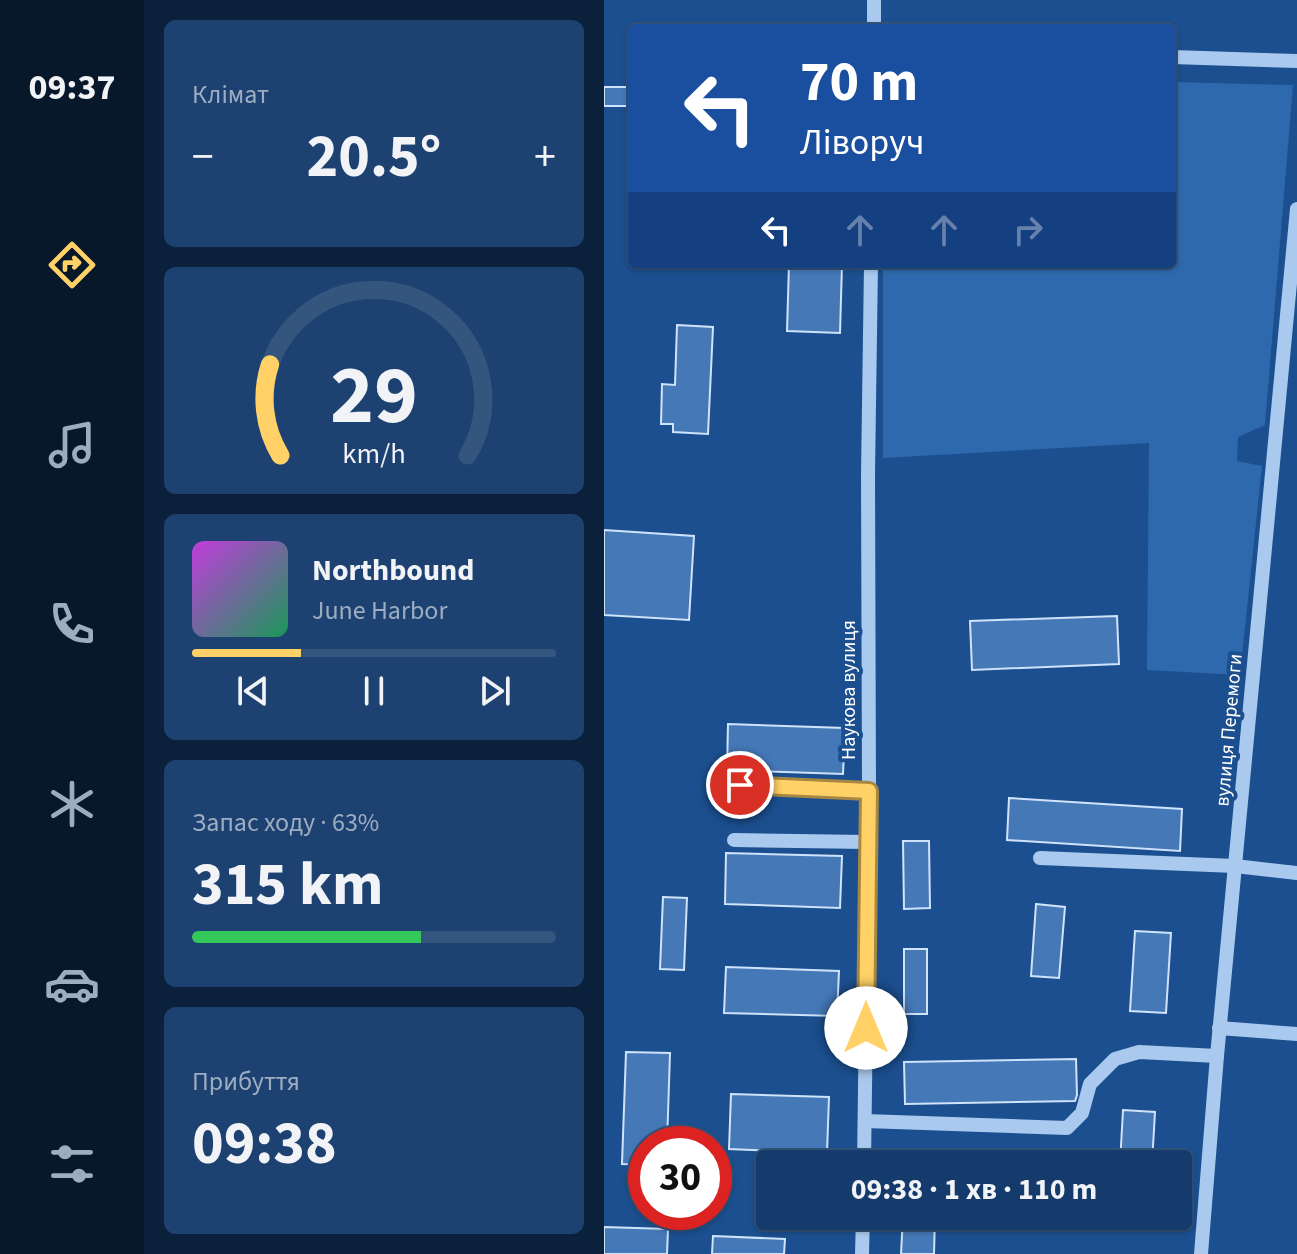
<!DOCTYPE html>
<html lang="uk">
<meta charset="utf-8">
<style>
body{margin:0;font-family:"Source Sans 3",sans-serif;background:#1d4271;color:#f1f3f6;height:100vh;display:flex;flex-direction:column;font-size:30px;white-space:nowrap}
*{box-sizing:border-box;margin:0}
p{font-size:26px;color:#9dadc1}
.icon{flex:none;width:44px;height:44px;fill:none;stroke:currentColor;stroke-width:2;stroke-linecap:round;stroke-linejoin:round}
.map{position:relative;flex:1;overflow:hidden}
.panel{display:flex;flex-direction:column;gap:20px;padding:20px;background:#0b203b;width:460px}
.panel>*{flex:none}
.banner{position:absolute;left:24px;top:24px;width:548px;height:244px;border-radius:8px;box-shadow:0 2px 6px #0004,0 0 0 2px #33557e;background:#1a4fa0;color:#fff;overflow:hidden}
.speed{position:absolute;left:24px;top:1126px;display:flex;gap:16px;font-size:40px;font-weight:700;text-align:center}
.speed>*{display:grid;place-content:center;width:104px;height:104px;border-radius:50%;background:#143b6b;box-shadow:0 2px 6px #0004,0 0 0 2px #33557e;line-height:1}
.speed .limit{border:12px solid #d22;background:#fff;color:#111}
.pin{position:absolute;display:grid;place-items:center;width:68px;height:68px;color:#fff;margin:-34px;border:4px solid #fff;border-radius:50%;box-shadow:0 2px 8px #0007}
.me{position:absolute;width:88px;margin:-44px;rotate:0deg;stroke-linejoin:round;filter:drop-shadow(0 0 6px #0008)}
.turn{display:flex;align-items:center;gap:28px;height:168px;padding:0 40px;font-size:36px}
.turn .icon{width:104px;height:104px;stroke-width:2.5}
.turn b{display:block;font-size:56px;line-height:68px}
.lanes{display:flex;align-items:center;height:76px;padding:0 40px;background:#0003;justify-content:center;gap:40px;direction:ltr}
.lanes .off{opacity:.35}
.big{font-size:60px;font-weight:700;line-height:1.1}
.panel .card{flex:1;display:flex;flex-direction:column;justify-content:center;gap:12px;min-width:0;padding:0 28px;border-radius:12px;background:#1d4271}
.panel .dial{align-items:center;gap:0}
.dial svg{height:208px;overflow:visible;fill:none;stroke:#33557e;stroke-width:7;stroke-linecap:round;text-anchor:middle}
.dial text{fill:#f1f3f6;stroke:none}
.song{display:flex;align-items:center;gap:24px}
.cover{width:96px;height:96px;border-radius:12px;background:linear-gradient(135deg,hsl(290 70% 55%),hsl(150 70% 35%))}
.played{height:8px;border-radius:4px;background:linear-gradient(90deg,#ffd166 30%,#33557e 30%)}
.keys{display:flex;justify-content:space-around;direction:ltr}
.heat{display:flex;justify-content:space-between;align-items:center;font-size:44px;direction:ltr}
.charge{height:12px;border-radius:6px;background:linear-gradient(90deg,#34c759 63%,#33557e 0)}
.trip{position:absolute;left:152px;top:1150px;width:436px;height:80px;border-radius:8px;background:#143b6b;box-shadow:0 2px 6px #0004,0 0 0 2px #33557e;font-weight:700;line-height:80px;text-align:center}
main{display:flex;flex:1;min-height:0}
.tabs{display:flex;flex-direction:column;width:144px;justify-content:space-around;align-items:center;background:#08182b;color:#9dadc1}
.tabs .icon{width:56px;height:56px}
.tabs .on{color:#ffd166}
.tabs b{font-size:36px;color:#f1f3f6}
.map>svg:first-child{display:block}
.green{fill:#2e69ad}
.building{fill:#4478b7;stroke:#cfe3fa;stroke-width:2}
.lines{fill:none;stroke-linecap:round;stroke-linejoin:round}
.minor{stroke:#a9c9ee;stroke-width:14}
.route-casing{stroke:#a68842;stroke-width:20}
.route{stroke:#ffd166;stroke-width:14}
.labels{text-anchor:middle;stroke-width:8;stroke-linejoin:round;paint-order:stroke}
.street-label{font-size:20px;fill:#fff;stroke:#1b4f8f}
</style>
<main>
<nav class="tabs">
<b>09:37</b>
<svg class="icon on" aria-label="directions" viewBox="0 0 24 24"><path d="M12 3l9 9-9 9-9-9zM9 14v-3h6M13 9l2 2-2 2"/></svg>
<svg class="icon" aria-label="music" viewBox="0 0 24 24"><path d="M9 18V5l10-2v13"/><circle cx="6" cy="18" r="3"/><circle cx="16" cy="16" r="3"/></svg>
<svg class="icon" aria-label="phone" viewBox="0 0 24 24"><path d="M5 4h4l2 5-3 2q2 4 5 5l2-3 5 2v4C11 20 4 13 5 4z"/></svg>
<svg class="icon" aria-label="climate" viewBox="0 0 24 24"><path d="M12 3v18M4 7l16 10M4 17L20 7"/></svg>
<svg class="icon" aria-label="car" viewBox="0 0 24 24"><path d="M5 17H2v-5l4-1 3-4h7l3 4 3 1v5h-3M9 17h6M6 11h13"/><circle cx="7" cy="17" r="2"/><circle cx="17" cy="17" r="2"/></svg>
<svg class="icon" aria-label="filters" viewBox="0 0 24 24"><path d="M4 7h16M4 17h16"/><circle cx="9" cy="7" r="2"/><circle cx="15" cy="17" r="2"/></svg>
</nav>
<section class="panel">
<div class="card"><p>Клімат</p>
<div class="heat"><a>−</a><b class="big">20.5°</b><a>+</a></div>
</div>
<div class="card dial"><svg viewBox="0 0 100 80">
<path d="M14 69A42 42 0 1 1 86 69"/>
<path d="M14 69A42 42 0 0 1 10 34" stroke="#ffd166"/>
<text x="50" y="56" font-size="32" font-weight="700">29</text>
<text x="50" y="72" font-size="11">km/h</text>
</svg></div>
<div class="card">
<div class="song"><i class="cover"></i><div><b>Northbound</b><p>June Harbor</p></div></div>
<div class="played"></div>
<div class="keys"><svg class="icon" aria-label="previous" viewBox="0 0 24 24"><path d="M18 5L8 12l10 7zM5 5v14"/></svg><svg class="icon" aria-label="pause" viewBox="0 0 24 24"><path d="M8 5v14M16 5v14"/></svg><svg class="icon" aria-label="next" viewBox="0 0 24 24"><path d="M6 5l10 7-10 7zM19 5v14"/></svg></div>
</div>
<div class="card"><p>Запас ходу · 63%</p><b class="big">315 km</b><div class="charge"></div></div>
<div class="card"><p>Прибуття</p><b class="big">09:38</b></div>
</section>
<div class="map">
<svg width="693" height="1254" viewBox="0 0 693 1254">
<rect width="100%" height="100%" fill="#1b4f8f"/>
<!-- green -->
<path class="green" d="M568,82L689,85L661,425L634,437L633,461L658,466L636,675L543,670L545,443L279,458V264H568Z"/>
<!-- building -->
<g class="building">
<rect x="0" y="87" width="28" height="19"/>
<path d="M185,264H238L236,333L183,331Z"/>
<path d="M73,325L109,327L104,434L69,432V424H57L58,384L71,385Z"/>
<path d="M0,530L90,536L85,620L0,615Z"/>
<path d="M513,616L515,664L368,670L366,621Z"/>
<path d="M124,724L241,728L239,774L123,770Z"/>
<path d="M405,798L578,809L576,851L403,840Z"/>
<path d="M299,841H325L326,908L300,909Z"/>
<path d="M122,853L238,856L236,908L121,904Z"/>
<path d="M59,897L83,898L80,970L56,969Z"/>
<path d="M432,904L461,907L455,978L427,976Z"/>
<path d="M531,931L567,933L562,1013L526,1011Z"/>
<rect x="300" y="949" width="23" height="65"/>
<path d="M122,967L235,971L233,1016L120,1013Z"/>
<path d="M22,1052L66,1053L63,1144H42V1165L18,1164Z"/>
<path d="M472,1059L473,1095L471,1101L301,1104L300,1062Z"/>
<path d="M127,1094L225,1097L223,1153L125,1149Z"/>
<path d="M519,1110L551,1112L548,1164H516Z"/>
<path d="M299,1216H331L330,1254H297Z"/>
<path d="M0,1227L64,1229L63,1254H0Z"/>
<path d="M109,1236L181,1239L180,1254H108Z"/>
</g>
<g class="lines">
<!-- minor -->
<g class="minor">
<path d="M270,28V0"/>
<path d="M568,57L693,61"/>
<path d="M136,785L265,791"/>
<path d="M130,840L263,842"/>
<path d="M436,858L631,866L693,873"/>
<path d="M615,1028L693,1034"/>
<path d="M261,1121L463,1128L478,1113L486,1084L511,1059L535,1052L613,1056"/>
<path d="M260,1164L265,791L264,474L267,264"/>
<path d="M258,1254L259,1216"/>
<path d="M597,1254L613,1056L693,209"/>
</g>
</g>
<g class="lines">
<defs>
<path id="route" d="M136,785L265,791L262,1028"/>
</defs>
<!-- route casing -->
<use href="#route" class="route-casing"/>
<!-- route -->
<use href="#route" class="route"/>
</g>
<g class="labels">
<!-- street labels -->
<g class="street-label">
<text transform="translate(244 690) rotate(-90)" y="7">Наукова вулиця</text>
<text transform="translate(624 730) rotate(-85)" y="7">вулиця Перемоги</text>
</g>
</g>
</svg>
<div class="speed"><div class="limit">30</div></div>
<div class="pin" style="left:136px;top:785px;background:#d93025"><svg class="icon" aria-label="arrive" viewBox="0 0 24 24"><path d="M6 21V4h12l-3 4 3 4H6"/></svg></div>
<svg class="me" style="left:262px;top:1028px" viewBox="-20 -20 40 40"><circle r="19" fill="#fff"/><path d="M0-13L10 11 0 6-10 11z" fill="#ffd166"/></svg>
<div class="trip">09:38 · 1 хв · 110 m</div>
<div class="banner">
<div class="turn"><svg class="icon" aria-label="left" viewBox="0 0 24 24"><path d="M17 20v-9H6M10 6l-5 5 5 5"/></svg><div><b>70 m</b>Ліворуч</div></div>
<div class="lanes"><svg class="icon" aria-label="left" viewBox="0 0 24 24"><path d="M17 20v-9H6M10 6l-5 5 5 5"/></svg><svg class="icon off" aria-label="ahead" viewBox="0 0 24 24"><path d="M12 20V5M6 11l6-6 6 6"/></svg><svg class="icon off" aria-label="ahead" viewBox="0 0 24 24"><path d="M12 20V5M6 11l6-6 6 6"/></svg><svg class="icon off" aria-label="right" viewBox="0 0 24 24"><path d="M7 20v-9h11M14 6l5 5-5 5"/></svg></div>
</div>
</div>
</main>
